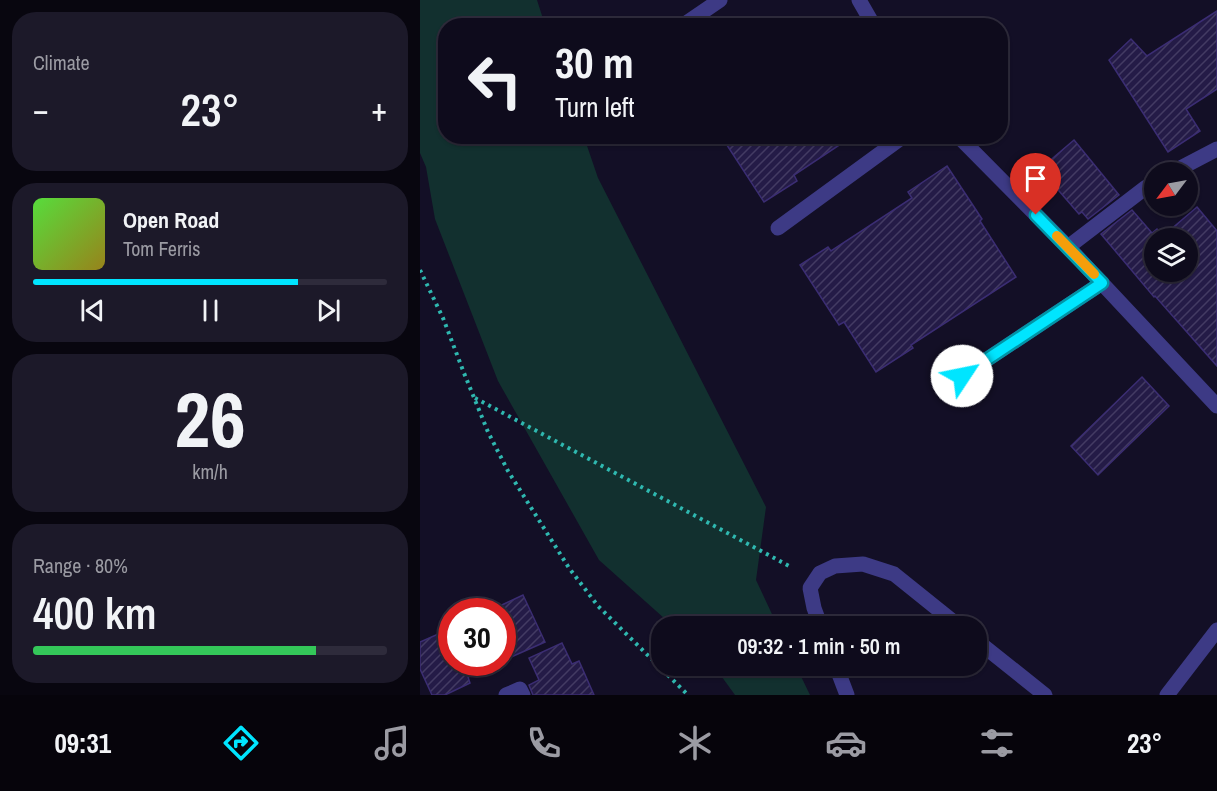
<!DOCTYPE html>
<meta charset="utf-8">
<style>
body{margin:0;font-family:"Archivo Narrow",sans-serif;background:#1c1929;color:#f1f3f6;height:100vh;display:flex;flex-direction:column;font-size:22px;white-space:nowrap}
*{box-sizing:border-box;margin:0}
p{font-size:20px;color:#9b9ba3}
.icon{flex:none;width:33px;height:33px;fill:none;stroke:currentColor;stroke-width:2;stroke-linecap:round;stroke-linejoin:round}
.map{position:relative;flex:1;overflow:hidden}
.drawer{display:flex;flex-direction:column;gap:12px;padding:12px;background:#08060f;width:420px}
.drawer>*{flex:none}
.banner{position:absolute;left:18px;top:18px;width:570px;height:126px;border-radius:24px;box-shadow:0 2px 4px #0004,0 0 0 2px #2e2b3b;background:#0e0b1c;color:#f1f3f6;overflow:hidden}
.needle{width:39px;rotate:238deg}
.tools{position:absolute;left:724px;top:162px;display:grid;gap:12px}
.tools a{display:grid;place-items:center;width:54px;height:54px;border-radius:50%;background:#0e0b1c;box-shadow:0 2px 4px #0004,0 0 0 2px #2e2b3b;font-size:30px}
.speed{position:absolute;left:18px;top:598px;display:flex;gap:12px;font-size:30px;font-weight:700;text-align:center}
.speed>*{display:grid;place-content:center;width:78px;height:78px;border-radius:50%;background:#0e0b1c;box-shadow:0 2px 4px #0004,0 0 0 2px #2e2b3b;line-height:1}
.speed .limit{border:9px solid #d22;background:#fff;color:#111}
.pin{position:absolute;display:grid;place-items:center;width:51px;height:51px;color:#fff;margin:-62px -26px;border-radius:50% 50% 50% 0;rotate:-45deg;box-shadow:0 0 6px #0007}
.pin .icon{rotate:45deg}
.me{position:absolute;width:66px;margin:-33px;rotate:56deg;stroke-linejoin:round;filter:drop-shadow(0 0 4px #0008)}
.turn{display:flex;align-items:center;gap:21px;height:126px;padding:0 18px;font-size:27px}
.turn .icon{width:78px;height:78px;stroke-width:2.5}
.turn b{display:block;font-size:42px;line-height:51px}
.big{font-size:45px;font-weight:600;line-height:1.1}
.drawer .widget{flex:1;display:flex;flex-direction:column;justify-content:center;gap:9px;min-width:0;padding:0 21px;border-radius:24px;background:#1c1929}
.drawer .dial{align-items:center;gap:0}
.dial b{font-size:78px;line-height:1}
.song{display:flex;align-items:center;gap:18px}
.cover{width:72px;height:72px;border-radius:9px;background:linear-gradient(135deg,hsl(110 70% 55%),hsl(50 70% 35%))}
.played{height:6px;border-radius:3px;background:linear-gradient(90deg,#00e5ff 75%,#2e2b3b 75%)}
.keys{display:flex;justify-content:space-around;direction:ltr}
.heat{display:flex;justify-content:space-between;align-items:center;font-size:33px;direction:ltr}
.charge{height:9px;border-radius:4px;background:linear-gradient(90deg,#34c759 80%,#2e2b3b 0)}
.trip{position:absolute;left:231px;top:616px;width:336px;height:60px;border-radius:24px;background:#0e0b1c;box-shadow:0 2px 4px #0004,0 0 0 2px #2e2b3b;font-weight:600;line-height:60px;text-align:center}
.tabs{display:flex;height:96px;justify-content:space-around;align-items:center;background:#06040b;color:#9b9ba3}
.tabs .icon{width:42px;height:42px}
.tabs .current{color:#00e5ff}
.tabs b{font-size:27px;color:#f1f3f6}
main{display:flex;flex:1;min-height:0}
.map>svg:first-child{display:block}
.green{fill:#12302f}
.building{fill:url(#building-hatch);stroke:#3b2d73;stroke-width:1.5;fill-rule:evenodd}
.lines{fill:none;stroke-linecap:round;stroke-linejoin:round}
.path{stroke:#2fb8b0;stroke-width:4;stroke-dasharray:3 4.5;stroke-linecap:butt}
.street{stroke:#3d3a85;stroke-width:15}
.route-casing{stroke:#0095a6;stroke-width:15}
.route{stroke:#00e5ff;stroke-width:10}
.slow{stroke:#f59e0b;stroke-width:10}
</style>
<main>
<section class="drawer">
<div class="widget"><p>Climate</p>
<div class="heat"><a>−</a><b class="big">23°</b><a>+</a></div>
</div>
<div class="widget">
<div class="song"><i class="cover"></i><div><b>Open Road</b><p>Tom Ferris</p></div></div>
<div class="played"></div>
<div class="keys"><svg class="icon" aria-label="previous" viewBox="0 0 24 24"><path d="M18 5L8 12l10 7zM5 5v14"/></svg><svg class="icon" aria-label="pause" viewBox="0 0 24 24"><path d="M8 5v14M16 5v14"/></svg><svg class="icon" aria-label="next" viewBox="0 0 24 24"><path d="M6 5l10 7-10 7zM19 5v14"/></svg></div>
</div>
<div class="widget dial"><b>26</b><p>km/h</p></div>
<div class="widget"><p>Range · 80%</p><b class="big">400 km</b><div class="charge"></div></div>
</section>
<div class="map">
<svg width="797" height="695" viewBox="0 0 797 695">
<defs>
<pattern id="building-hatch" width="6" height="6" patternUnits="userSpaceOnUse" patternTransform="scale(1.5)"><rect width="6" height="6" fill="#241b47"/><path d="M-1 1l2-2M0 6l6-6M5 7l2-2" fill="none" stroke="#433b63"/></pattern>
</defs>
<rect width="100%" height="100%" fill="#130f26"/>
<!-- green -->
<g class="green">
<path d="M0,0H117L125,25L26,26V136L164,137L178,178L346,507L336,580L358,627H254L179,560L78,381L15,219L6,167L0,153Z"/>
<path d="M294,666H376L390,695H315Z"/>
</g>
<!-- building -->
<g class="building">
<path d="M797,11V89L766,109L780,131L748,152L689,60L711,39L727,56Z"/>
<path d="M301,136H433L374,175L377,181L344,202Z"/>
<path d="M654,140L699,195L668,219L662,212L659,214L620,169Z"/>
<path d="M527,166L562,219L560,221L596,277L491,345L493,348L456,372L424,322L419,325L380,265L408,247L411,251L492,198L488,192Z"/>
<path d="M777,207L797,231V366L735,296L734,297L681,234L712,210L732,233L737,229L743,236ZM735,238H768V272H735Z"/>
<path d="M722,377L749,406L678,475L651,446Z"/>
<path d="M103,595L125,642L82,661V612H67Z"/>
<path d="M32,628V663H79L48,677L50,683L25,695H12L0,669V642Z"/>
<path d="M142,643L152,664L159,661L174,695H113L109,685L119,680L109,658Z"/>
</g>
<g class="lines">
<!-- path -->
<g class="path">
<path d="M0,270L23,318L44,373L68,432L88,471L149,568L178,606L268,695"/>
<path d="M55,398L371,567"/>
</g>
<!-- street -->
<g class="street">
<path d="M439,0L454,26"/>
<path d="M262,26L300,0"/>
<path d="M538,136L648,247L797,406"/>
<path d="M753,172L797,149"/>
<path d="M358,228L484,136"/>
<path d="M648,247L725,188L735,182"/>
<path d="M542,376L682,283"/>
<path d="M401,627L394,608L390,588L400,573L415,566L443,564L474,574L540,627"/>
<path d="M556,640L625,695"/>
<path d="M416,666L427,695"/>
<path d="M86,695L100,689L103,695"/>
<path d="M747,695L797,630"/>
</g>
</g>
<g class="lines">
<defs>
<path id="route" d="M542,376L682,283L616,215"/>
</defs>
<!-- route casing -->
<use href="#route" class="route-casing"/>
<!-- route -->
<use href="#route" class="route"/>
<!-- slow -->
<path class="slow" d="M637,236L674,274"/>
</g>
</svg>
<div class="tools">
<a><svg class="needle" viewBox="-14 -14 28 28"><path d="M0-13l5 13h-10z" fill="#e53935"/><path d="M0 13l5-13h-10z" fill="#9b9ba3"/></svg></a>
<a><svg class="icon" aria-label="layers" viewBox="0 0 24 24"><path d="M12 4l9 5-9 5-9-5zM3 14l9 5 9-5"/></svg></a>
</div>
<div class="speed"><div class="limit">30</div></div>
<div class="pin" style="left:616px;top:215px;background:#d93025"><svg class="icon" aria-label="arrive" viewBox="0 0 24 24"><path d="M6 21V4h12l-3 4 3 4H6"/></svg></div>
<svg class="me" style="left:542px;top:376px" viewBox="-20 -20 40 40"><circle r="19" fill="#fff"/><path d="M0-13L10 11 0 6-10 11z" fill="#00e5ff"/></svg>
<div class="trip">09:32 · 1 min · 50 m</div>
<div class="banner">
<div class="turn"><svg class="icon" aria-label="left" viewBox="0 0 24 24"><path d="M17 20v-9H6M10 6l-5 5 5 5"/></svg><div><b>30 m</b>Turn left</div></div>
</div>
</div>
</main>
<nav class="tabs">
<b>09:31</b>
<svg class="icon current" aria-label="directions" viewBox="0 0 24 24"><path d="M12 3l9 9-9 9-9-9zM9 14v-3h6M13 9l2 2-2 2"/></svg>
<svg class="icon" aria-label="music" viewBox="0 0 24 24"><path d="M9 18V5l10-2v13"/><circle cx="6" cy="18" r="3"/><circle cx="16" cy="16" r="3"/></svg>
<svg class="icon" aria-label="phone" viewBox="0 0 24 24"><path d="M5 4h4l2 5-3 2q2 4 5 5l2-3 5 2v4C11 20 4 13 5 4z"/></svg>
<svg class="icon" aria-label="climate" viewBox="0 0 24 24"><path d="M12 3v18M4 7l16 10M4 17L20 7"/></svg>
<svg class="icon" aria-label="car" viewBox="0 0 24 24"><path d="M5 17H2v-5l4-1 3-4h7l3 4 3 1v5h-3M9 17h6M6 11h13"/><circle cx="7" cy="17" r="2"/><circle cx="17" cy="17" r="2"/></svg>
<svg class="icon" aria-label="filters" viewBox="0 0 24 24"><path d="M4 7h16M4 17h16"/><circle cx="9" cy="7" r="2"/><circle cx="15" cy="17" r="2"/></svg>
<b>23°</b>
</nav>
